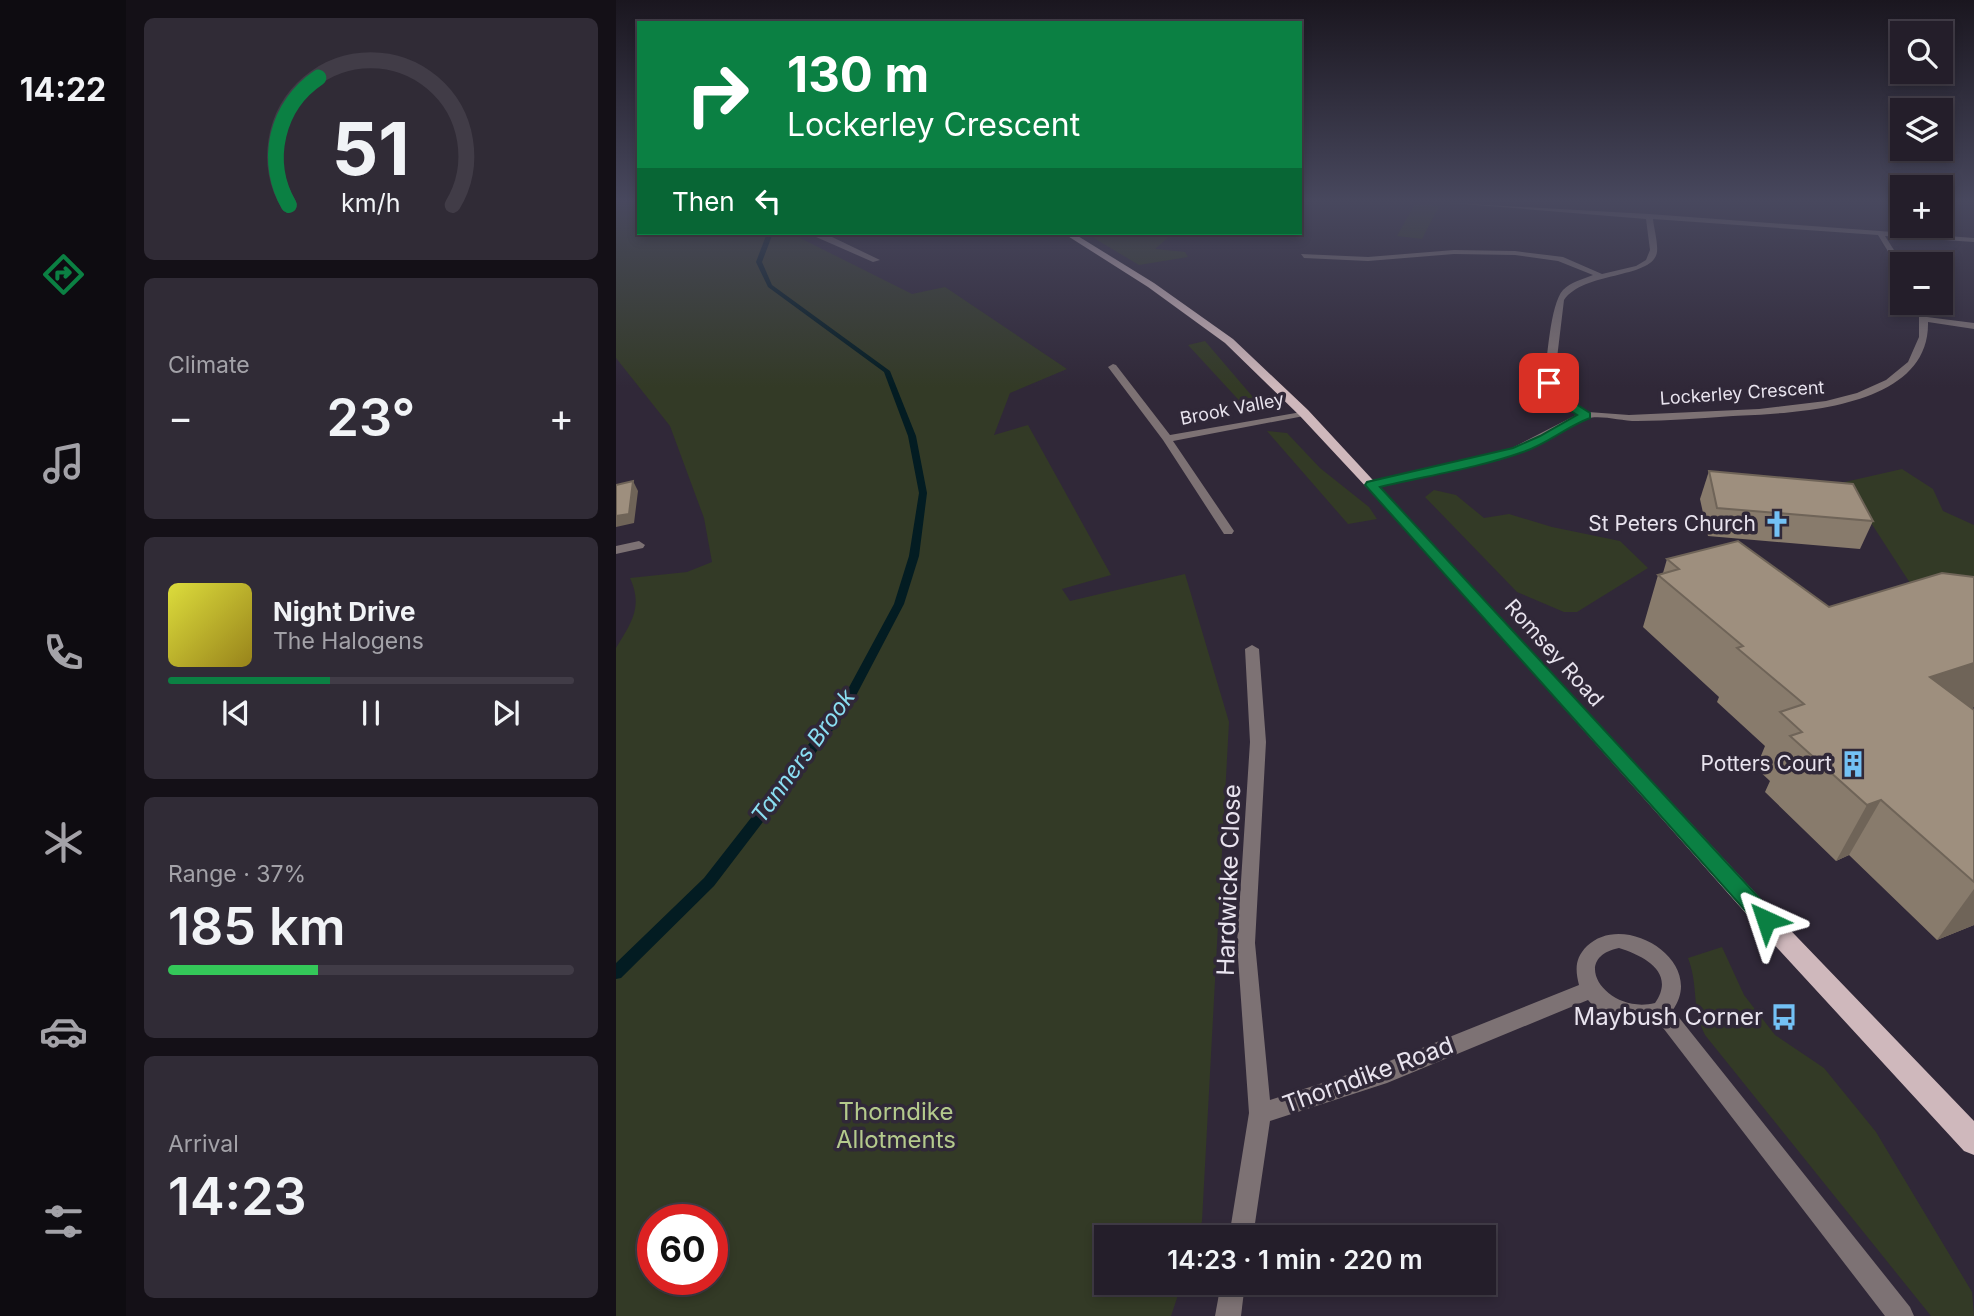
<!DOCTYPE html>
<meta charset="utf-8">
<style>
body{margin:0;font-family:Inter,sans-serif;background:#302b36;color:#f1f3f6;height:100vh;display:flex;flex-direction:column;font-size:26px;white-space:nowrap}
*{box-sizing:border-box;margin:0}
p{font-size:23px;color:#a3a2a8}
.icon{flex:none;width:38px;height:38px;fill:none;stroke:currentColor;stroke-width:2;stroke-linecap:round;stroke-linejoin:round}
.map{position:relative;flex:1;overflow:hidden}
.panel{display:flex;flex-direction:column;gap:18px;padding:18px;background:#141017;width:490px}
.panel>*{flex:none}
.hud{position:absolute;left:21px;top:21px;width:665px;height:214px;border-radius:0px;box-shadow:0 4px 10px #0003,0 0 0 2px #413c47;background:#0b8043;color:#fff;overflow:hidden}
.buttons{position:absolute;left:1274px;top:21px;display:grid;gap:14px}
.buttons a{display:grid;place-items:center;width:63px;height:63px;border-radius:0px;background:#241e2a;box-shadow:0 4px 10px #0003,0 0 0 2px #413c47;font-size:35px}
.speed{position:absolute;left:21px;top:1204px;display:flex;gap:14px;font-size:35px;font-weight:700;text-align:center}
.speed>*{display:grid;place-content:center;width:91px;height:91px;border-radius:50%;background:#241e2a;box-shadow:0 4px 10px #0003,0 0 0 2px #413c47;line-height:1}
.speed .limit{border:10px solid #d22;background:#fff;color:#111}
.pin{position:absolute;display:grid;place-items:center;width:60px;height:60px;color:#fff;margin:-30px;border-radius:14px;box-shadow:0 4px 10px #0006}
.me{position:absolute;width:77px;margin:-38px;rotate:318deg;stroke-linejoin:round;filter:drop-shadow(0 0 5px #0008)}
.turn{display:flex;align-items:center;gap:24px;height:147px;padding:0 35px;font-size:32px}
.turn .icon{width:91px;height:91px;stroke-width:2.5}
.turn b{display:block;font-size:49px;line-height:60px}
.then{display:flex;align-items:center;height:66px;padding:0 35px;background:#0003;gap:14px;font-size:26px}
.big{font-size:52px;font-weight:600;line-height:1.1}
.panel .card{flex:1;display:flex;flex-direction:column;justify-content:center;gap:10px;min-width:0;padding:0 24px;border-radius:10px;background:#302b36}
.panel .dial{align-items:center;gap:0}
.dial svg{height:182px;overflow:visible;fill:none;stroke:#413c47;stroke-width:7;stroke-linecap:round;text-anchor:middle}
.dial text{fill:#f1f3f6;stroke:none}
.song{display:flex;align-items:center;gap:21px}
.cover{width:84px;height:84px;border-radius:10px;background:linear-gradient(135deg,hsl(60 70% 55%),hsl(50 70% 35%))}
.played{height:7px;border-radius:4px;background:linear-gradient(90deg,#0b8043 40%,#413c47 40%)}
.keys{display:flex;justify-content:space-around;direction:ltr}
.heat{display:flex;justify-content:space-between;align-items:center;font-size:38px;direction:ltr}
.charge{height:10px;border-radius:5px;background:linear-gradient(90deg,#34c759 37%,#413c47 0)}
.trip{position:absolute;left:478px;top:1225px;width:402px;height:70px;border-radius:0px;background:#241e2a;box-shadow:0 4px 10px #0003,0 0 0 2px #413c47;font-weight:600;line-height:70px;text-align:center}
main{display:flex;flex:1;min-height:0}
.dock{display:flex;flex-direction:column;width:126px;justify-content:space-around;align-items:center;background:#0e0c11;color:#a3a2a8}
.dock .icon{width:49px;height:49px}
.dock .on{color:#0b8043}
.dock b{font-size:32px;color:#f1f3f6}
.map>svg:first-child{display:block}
.green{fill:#333a26;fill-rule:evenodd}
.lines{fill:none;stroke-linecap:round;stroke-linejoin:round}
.stream{fill:#031c22;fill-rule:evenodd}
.minor{fill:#7d7274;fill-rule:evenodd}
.primary{fill:#cfb8bc;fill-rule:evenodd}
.wall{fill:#887b6c}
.shaded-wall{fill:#6f6458}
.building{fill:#9e8f7e;stroke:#6f6458;stroke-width:2}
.route{fill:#0b8043;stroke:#07532c;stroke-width:2}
.labels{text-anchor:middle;stroke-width:7;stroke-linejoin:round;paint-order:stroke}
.far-street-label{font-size:18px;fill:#e8e3ee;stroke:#302838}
.poi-label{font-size:21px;fill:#e8e3ee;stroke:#302838;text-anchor:end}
.street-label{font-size:21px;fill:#e8e3ee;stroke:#302838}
.water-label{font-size:23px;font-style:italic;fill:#8adef2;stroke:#302838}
.near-street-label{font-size:24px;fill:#e8e3ee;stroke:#302838}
.near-poi-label{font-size:24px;fill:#e8e3ee;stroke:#302838;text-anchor:end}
.near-park-label{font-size:24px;fill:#b4ca8c;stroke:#302838}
</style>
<main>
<nav class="dock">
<b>14:22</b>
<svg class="icon on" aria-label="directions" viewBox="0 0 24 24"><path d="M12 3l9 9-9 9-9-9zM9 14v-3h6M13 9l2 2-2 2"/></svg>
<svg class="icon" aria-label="music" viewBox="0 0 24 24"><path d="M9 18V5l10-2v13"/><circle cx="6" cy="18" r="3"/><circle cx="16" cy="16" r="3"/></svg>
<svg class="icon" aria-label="phone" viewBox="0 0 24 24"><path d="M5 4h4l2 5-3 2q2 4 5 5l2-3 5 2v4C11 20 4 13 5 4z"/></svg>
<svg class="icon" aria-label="climate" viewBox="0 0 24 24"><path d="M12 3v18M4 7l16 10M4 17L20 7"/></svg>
<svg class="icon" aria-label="car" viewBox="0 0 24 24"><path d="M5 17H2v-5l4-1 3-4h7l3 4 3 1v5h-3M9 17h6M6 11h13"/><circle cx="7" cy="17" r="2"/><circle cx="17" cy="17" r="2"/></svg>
<svg class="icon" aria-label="filters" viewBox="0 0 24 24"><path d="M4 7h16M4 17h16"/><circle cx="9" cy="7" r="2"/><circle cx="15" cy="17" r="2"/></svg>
</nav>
<section class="panel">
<div class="card dial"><svg viewBox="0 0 100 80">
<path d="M14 69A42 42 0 1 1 86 69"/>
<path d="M14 69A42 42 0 0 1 27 13" stroke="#0b8043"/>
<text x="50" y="56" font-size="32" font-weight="700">51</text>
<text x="50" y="72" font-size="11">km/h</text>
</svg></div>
<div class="card"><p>Climate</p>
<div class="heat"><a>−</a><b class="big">23°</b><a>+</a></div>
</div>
<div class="card">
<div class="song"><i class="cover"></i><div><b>Night Drive</b><p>The Halogens</p></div></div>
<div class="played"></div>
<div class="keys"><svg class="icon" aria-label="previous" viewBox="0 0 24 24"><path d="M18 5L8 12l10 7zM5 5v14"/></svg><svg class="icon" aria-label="pause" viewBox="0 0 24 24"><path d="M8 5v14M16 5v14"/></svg><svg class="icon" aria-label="next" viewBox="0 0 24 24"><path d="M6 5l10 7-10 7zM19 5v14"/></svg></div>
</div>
<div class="card"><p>Range · 37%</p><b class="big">185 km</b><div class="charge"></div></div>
<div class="card"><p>Arrival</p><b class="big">14:23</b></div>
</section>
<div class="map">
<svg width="1358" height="1316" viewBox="0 0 1358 1316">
<rect width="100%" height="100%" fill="#302838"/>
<!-- green -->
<g class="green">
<path d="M0,203H23V233H174L296,294L329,287L451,369L394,393L378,435L412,425L495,575L446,589L454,601L569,574L613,722L586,1221L581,1237H490V1283H566L555,1316H0V648C16,622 27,607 14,578L71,572L96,562L88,518L54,426L0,358ZM37,1220H96V1279H37Z"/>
<path d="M799,204L823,206L806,239L781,236Z"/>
<path d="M501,233H548V236H554L539,249L569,252L572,257L523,265L476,237Z"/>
<path d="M589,341L636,396L639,401L631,409L572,345Z"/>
<path d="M651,431L671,433L704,468L753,507L761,519L732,524Z"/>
<path d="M1286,469L1317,489L1327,511L1358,525V583H1294L1248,512L1220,484Z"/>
<path d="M818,490L840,495L868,518L893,514L936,527L1004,541L1032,568L961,612H948L901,592L809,497Z"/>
<path d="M1106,947L1128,995L1159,1035L1208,1068L1260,1132L1356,1292L1358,1316H1315L1089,1035C1075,1007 1083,987 1072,958Z"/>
</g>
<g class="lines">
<!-- stream -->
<path class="stream" d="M151,233H157L146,262L156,285L274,371L300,436L311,493L303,556L288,604L233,709L98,886L5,978L0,979V963L88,878L224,704L278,604L293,556L303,493L292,436L268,372L152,287L140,262Z"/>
<!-- minor -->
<g class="minor">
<path d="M836,203L1033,214L1358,238V242L1269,236L1287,264L1286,270L1282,268L1262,235L1037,219C1038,229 1042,242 1041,252C1037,279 968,271 948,300L938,383L948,398L972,412L1013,415L1143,409L1210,401L1241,393L1270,380L1292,362L1303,337V303H1311V317L1358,323V329L1312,322C1314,409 1178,413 1117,416C1085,418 1053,421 1021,421C1003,421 985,414 968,419C947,424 931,441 911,449C874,465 832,472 793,480C780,483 764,489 751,487V483L847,462L896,448L962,414L942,402L928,383C931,362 934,304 947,290C955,282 967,279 977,275L942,261L899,255L838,254L752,261L688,258L685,254L752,257L838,250L899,251L947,257L986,274L1020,266L1030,260L1034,250L1030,219Z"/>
<path d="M191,233H215L214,236L264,260L257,262Z"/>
<path d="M497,364L500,365L554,435L691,411L693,413L688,416L557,441L618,531L616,534H608L547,440L492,367Z"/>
<path d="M23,541L29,545L27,548L0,554V546Z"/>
<path d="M636,645L643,649L650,742L639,943L654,1100L771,1062L963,985C959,969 959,958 971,946C1008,910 1091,961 1057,1010L1294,1307L1298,1316H1269L1041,1020C1017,1027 988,1019 972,1000L771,1083L654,1121L637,1237H613L633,1113L621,943L634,742L629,649ZM1003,948C1029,956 1060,973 1039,1003C991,1015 952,958 1003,948Z"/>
<path d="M605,1283H629L625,1316H599Z"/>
</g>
<!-- primary -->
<path class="primary" d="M447,233H457L538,283L617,339L692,410L1158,913L1358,1121V1155L1348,1151L1142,927L781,520L684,416L609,343L532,287Z"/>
</g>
<!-- wall -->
<g class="wall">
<path d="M1093,471L1257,521L1244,549L1092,536L1084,499Z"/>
<path d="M1051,559L1213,607L1358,577V707L1356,708L1358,710V925L1321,940L1233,855L1220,861L1149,792L1154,781L1140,768L1149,746L1101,702L1103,697L1027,627L1042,575L1047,573Z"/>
</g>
<!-- shaded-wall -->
<g class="shaded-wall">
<path d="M17,481L22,491L18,523L0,527V516Z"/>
<path d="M1358,663V707L1284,732L1314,677Z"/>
<path d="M1265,800L1233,855L1220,861L1251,805Z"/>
<path d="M1358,889V925L1321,940Z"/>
</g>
<!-- building -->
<g class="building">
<path d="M1093,471L1237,484L1257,521L1101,508Z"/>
<path d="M17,481L13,514L0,516V485Z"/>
<path d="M1122,541L1213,607L1326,573L1358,577V663L1314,677L1358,710V882L1265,800L1251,805L1174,736L1186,732L1164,712L1188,704L1121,648L1127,646L1042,575L1063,569L1051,559Z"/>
</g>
<!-- sky -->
<linearGradient id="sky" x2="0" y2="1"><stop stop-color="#1a161f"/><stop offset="0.52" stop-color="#48485e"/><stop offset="1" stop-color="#48485e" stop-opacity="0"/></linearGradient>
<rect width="1358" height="387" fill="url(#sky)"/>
<!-- route -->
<path class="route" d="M929,380H937L949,397L974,413V418C950,427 931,444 907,452C862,468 810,476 764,487L1158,914L1161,920L1158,926L1150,929L1143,926L749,485L751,482L897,448L924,436L961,415L941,402L928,383Z"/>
<!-- icons -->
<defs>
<symbol id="church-bare" viewBox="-9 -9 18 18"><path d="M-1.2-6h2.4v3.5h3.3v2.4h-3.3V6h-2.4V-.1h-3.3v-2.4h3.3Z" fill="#73c1f5" stroke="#302838" stroke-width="2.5" paint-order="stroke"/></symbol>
<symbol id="building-bare" viewBox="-9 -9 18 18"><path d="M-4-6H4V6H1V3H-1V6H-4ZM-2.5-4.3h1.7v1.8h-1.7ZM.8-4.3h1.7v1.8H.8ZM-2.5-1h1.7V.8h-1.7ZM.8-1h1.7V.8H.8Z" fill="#73c1f5" stroke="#302838" stroke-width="2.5" paint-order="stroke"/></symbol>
<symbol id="bus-bare" viewBox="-9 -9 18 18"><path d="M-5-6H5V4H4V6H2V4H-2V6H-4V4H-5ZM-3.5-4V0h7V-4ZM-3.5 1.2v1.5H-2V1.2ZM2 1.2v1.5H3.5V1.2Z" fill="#73c1f5" stroke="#302838" stroke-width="2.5" paint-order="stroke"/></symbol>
</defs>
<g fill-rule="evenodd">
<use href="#church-bare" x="1142" y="505" width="38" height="38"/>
<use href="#building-bare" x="1218" y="745" width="38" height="38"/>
<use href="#bus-bare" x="1149" y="998" width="38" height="38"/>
</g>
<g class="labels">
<!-- far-street labels -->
<g class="far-street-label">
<text transform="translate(1126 393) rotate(-4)" y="6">Lockerley Crescent</text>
<text transform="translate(616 409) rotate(-11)" y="6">Brook Valley</text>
</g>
<!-- poi labels -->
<g class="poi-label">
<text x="1140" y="531">St Peters Church</text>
<text x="1216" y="771">Potters Court</text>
</g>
<!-- street labels -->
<g class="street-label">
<text transform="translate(938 653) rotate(48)" y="7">Romsey Road</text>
</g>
<!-- water labels -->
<g class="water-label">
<text transform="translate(187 756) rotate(-54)" y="8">Tanners Brook</text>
</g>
<!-- near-street labels -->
<g class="near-street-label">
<text transform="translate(613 880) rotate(-88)" y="8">Hardwicke Close</text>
<text transform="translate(752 1075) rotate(-20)" y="8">Thorndike Road</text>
</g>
<!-- near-poi labels -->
<g class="near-poi-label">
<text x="1147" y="1025">Maybush Corner</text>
</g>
<!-- near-park labels -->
<g class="near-park-label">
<text x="280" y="1120">Thorndike<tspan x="280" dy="28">Allotments</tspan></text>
</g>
</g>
</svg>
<div class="buttons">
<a><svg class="icon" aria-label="search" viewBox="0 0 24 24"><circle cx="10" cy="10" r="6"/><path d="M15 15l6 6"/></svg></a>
<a><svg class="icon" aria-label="layers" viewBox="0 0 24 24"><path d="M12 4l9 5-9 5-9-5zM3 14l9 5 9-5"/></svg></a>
<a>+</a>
<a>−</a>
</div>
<div class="speed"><div class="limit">60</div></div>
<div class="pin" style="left:933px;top:383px;background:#d93025"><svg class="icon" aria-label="arrive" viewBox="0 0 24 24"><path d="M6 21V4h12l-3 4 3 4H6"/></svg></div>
<svg class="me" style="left:1150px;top:920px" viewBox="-20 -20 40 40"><path d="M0-17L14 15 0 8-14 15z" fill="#0b8043" stroke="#fff" stroke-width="4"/></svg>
<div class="trip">14:23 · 1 min · 220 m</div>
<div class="hud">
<div class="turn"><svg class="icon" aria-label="right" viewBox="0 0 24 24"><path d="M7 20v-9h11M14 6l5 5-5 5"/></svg><div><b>130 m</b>Lockerley Crescent</div></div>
<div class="then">Then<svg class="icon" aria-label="left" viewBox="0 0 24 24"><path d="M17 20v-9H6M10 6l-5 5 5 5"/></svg></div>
</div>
</div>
</main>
